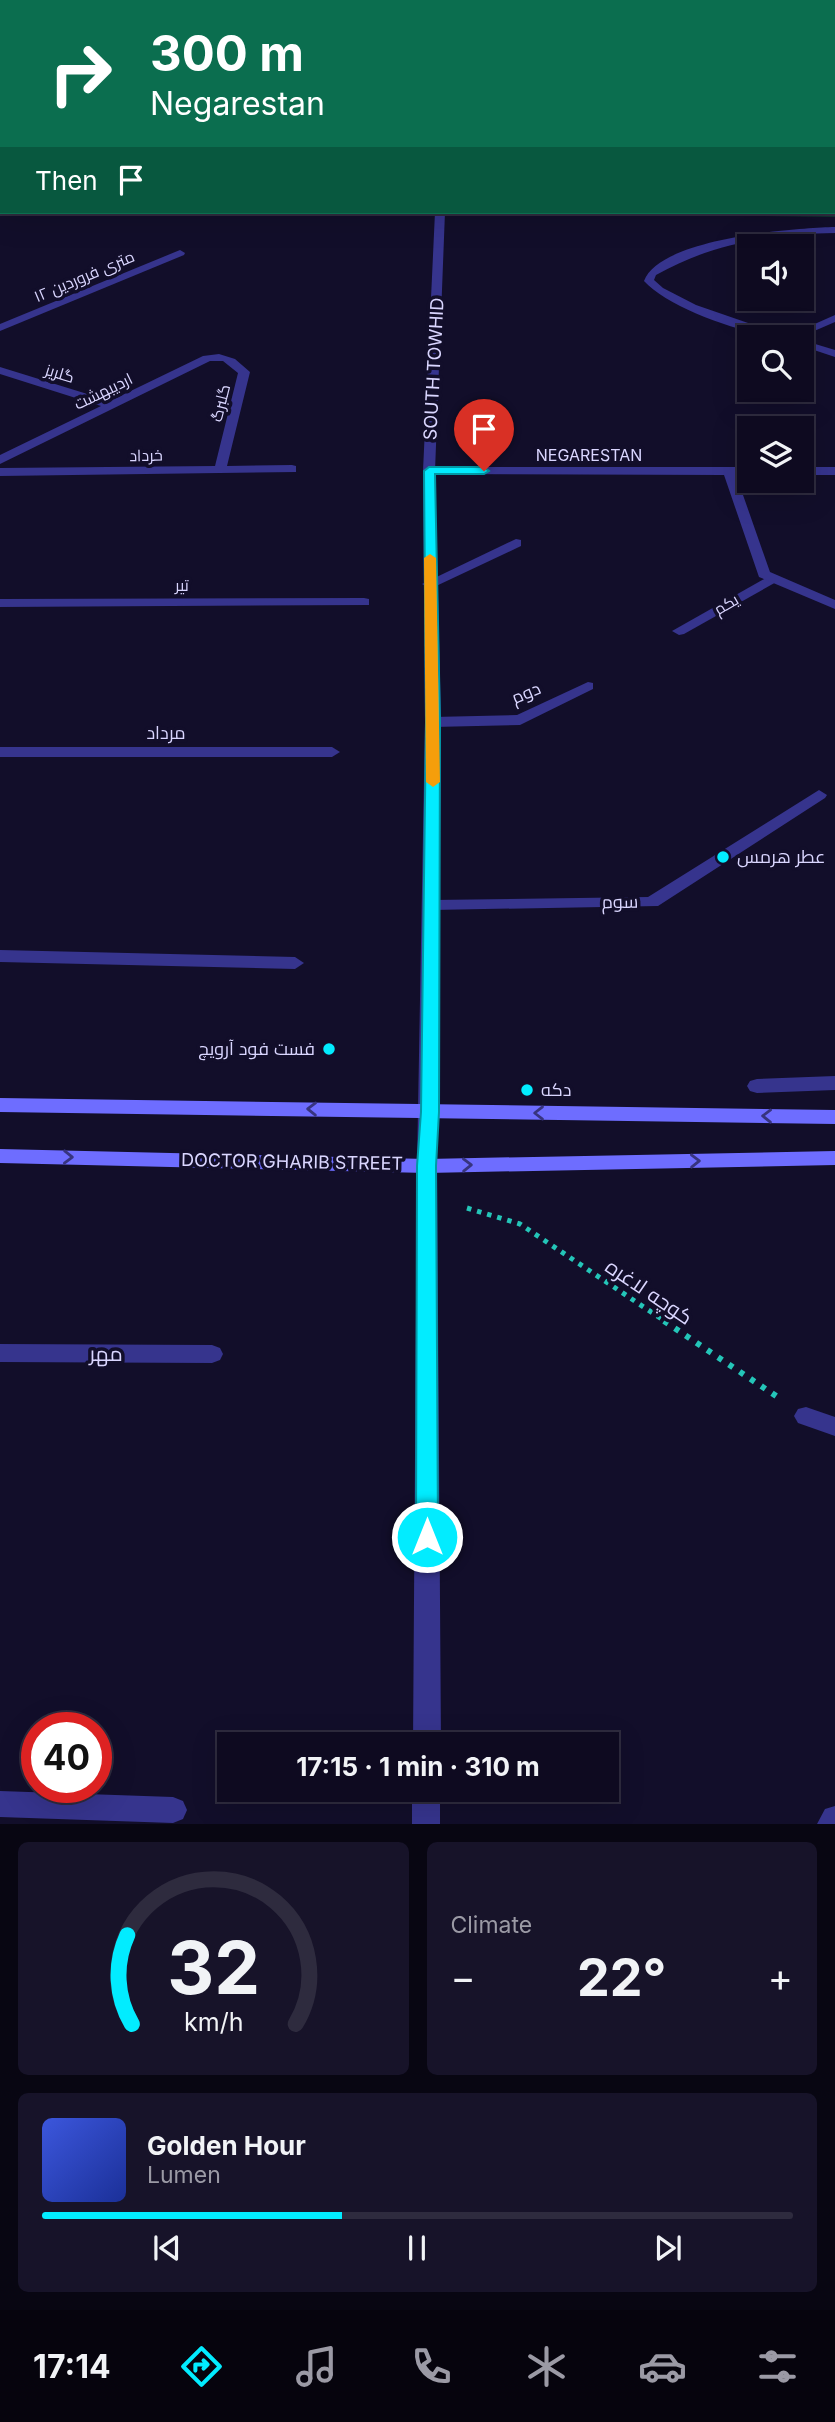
<!DOCTYPE html>
<meta charset="utf-8">
<style>
body{margin:0;font-family:Inter,Cairo,sans-serif;background:#171329;color:#f1f3f6;height:100vh;display:flex;flex-direction:column;font-size:26px;white-space:nowrap}
*{box-sizing:border-box;margin:0}
p{font-size:23px;color:#9b9aa5}
.icon{flex:none;width:38px;height:38px;fill:none;stroke:currentColor;stroke-width:2;stroke-linecap:round;stroke-linejoin:round}
.map{position:relative;height:1824px;overflow:hidden}
.sheet{display:flex;flex-direction:column;gap:18px;padding:18px;background:#080612;flex:1}
.sheet>*{flex:none}
.banner{position:absolute;left:0px;top:0px;width:836px;height:214px;box-shadow:0 7px 28px #0002,0 0 0 2px #2e2b3e;background:#0b6e4f;color:#fff;overflow:hidden}
.buttons{position:absolute;left:737px;top:234px;display:grid;gap:14px}
.buttons a{display:grid;place-items:center;width:77px;height:77px;border-radius:0px;background:#0e0a20;box-shadow:0 7px 28px #0002,0 0 0 2px #2e2b3e;font-size:35px}
.speed{position:absolute;left:21px;top:1712px;display:flex;gap:14px;font-size:35px;font-weight:700;text-align:center}
.speed>*{display:grid;place-content:center;width:91px;height:91px;border-radius:50%;background:#0e0a20;box-shadow:0 7px 28px #0002,0 0 0 2px #2e2b3e;line-height:1}
.speed .limit{border:10px solid #d22;background:#fff;color:#111}
.pin{position:absolute;display:grid;place-items:center;width:60px;height:60px;color:#fff;margin:-72px -30px;border-radius:50% 50% 50% 0;rotate:-45deg;box-shadow:0 0 7px #0007}
.pin .icon{rotate:45deg}
.me{position:absolute;width:77px;margin:-38px;rotate:0deg;stroke-linejoin:round;filter:drop-shadow(0 0 5px #0008)}
.turn{display:flex;align-items:center;gap:24px;height:147px;padding:0 35px;font-size:32px}
.turn .icon{width:91px;height:91px;stroke-width:2.5}
.turn b{display:block;font-size:49px;line-height:60px}
.then{display:flex;align-items:center;height:66px;padding:0 35px;background:#0003;gap:14px;font-size:26px}
.big{font-size:52px;font-weight:700;line-height:1.1}
.sheet .widget{flex:1;display:flex;flex-direction:column;justify-content:center;gap:10px;min-width:0;padding:0 24px;border-radius:10px;background:#171329}
.sheet .dial{align-items:center;gap:0}
.dial svg{height:182px;overflow:visible;fill:none;stroke:#2e2b3e;stroke-width:7;stroke-linecap:round;text-anchor:middle}
.dial text{fill:#f1f3f6;stroke:none}
.song{display:flex;align-items:center;gap:21px}
.cover{width:84px;height:84px;border-radius:10px;background:linear-gradient(135deg,hsl(230 70% 55%),hsl(230 70% 35%))}
.played{height:7px;border-radius:4px;background:linear-gradient(90deg,#02ecff 40%,#2e2b3e 40%)}
.keys{display:flex;justify-content:space-around;direction:ltr}
.heat{display:flex;justify-content:space-between;align-items:center;font-size:38px;direction:ltr}
.sheet .tiles{flex:1;display:grid;gap:18px;grid-template-columns:1fr 1fr}
.widget:last-child{grid-column:span 2}
.trip{position:absolute;left:217px;top:1732px;width:402px;height:70px;border-radius:0px;background:#0e0a20;box-shadow:0 7px 28px #0002,0 0 0 2px #2e2b3e;font-weight:700;line-height:70px;text-align:center}
.tabs{display:flex;height:112px;justify-content:space-around;align-items:center;background:#06040d;color:#9b9aa5}
.tabs .icon{width:49px;height:49px}
.tabs .selected{color:#02ecff}
.tabs b{font-size:32px;color:#f1f3f6}
.map>svg:first-child{display:block}
.green{fill:#103432}
.lines{fill:none;stroke-linecap:round;stroke-linejoin:round}
.path-far1{stroke:#24c5b8;stroke-width:5;stroke-dasharray:4.5 6;stroke-linecap:butt}
.path{stroke:#24c5b8;stroke-width:6;stroke-dasharray:5 8;stroke-linecap:butt}
.service{fill:#36348d;fill-rule:evenodd}
.minor{fill:#36348d;fill-rule:evenodd}
.tertiary{fill:#36348d;fill-rule:evenodd}
.secondary{fill:#6e6dff;fill-rule:evenodd}
.primary{fill:#bf5dff;fill-rule:evenodd}
.trunk{fill:#df57d4;fill-rule:evenodd}
.oneway{stroke:#37347f}
.route{fill:#02ecff;stroke:#0199a6;stroke-width:2}
.slow{fill:#f59e0b}
.poi-dot{fill:#02ecff;stroke:#120e2a;stroke-width:2.5}
.labels{text-anchor:middle;stroke-width:7;stroke-linejoin:round;paint-order:stroke}
.far-street-label{font-size:16px;fill:#dad6ff;stroke:#120e2a}
.street-label{font-size:18px;fill:#dad6ff;stroke:#120e2a}
.poi-label{font-size:18px;fill:#dad6ff;stroke:#120e2a;text-anchor:start}
.near-street-label{font-size:21px;fill:#dad6ff;stroke:#120e2a}
</style>
<div class="map">
<svg width="835" height="1824" viewBox="0 0 835 1824">
<rect width="100%" height="100%" fill="#120e2a"/>
<!-- green -->
<path class="green" d="M835,139V217L443,212H835Z"/>
<g class="lines">
<!-- path-far1 -->
<path class="path-far1" d="M467,1208L520,1224L666,1322"/>
<!-- path -->
<path class="path" d="M664,1321L782,1400"/>
<!-- service -->
<g class="service">
<path d="M835,315V322L798,338H783Z"/>
<path d="M516,539L521,540V546L434,587L429,588L422,584Z"/>
<path d="M773,574L780,578L778,581L684,634L679,635L672,631Z"/>
<path d="M588,682L593,683V689L520,725L433,727L425,722L433,717L517,715Z"/>
<path d="M819,790L827,795L825,798L658,906L432,910L423,905L432,900L648,897Z"/>
<path d="M806,1407L835,1417V1436L798,1423L794,1416L798,1409Z"/>
</g>
<!-- minor -->
<g class="minor">
<path d="M835,227V233C770,234 713,243 656,275L654,280L663,288L696,305L792,338C754,338 670,310 644,281C660,238 794,228 835,227Z"/>
<path d="M180,250L185,253L184,255L0,331V324Z"/>
<path d="M802,340L835,350V357L802,346Z"/>
<path d="M219,354L235,359L250,372L227,466L292,465L296,466V472L0,476V468L215,466L238,373L223,361H210L0,464V455L101,406L0,374V367L110,401L203,356Z"/>
<path d="M429,467H749V475H736L770,572L835,600V609L759,577L724,475L425,474L423,471Z"/>
<rect x="802" y="467" width="33" height="8"/>
<path d="M364,598L369,599V605L0,607V599Z"/>
<path d="M0,747H332L340,752L332,757H0Z"/>
<path d="M0,950L295,957L304,963L295,969L0,962Z"/>
<path d="M835,1076V1090L757,1093L750,1091L747,1086L750,1081L757,1079Z"/>
<path d="M0,1344L212,1345L220,1348L223,1354L220,1360L212,1363L0,1362Z"/>
<path d="M0,1791L173,1797L183,1801L187,1810L183,1819L173,1823L0,1817Z"/>
<path d="M835,1806V1824H817L825,1809Z"/>
</g>
<!-- tertiary -->
<g class="tertiary">
<path d="M435,212H445L435,471L441,722L437,1166L441,1745H413L417,1166L425,722L423,471Z"/>
<rect x="412" y="1790" width="28" height="34"/>
</g>
<!-- secondary -->
<g class="secondary">
<path d="M0,1098L835,1110V1124L0,1112Z"/>
<path d="M0,1149L427,1159L835,1151V1165L427,1173L0,1163Z"/>
</g>
<!-- primary -->
<rect class="primary" x="0" y="108" width="2" height="4"/>
<!-- trunk -->
<g class="trunk">
<rect x="0" y="74" width="2" height="6"/>
<rect x="0" y="153" width="2" height="6"/>
</g>
</g>
<!-- one-way arrows -->
<defs><path id="oneway-chevron" d="M-2-3.5L2.5 0L-2 3.5" fill="none" stroke-width="1.6" stroke-linecap="round" stroke-linejoin="round" transform="scale(1.75)"/></defs>
<g class="oneway">
<use href="#oneway-chevron" transform="translate(312 1109) rotate(-179)"/>
<use href="#oneway-chevron" transform="translate(539 1113) rotate(-180)"/>
<use href="#oneway-chevron" transform="translate(767 1116) rotate(-179)"/>
<use href="#oneway-chevron" transform="translate(68 1157) rotate(1)"/>
<use href="#oneway-chevron" transform="translate(695 1161) rotate(-1)"/>
<use href="#oneway-chevron" transform="translate(467 1165) rotate(-1)"/>
</g>
<!-- route -->
<path class="route" d="M429,467H484L489,471L484,474H435L440,722L439,1112L436,1166L438,1537L435,1544L427,1547L419,1544L416,1537L417,1166L421,1112L426,722L424,471Z"/>
<!-- slow -->
<path class="slow" d="M430,554L436,558L440,782L433,787L426,782L424,558Z"/>
<!-- markers -->
<g class="poi-dot">
<circle cx="723" cy="857" r="7"/>
<circle cx="329" cy="1049" r="7"/>
<circle cx="527" cy="1090" r="7"/>
</g>
<g class="labels">
<!-- far-street labels -->
<g class="far-street-label">
<text transform="translate(84 276) rotate(-23)" y="6">۱۲ متری فروردین</text>
<text transform="translate(60 373) rotate(17)" y="6">گلریز</text>
<text transform="translate(103 391) rotate(-26)" y="6">اردیبهشت</text>
<text transform="translate(220 403) rotate(-76)" y="6">گلبرگ</text>
<text transform="translate(146 455) rotate(-1)" y="6">خرداد</text>
<text x="589" y="461">NEGARESTAN</text>
<text x="182" y="591">تیر</text>
<text transform="translate(726 604) rotate(-30)" y="6">یکم</text>
</g>
<!-- street labels -->
<g class="street-label">
<text transform="translate(434 369) rotate(-87)" y="6">SOUTH TOWHID</text>
<text transform="translate(526 693) rotate(-22)" y="6">دوم</text>
<text x="166" y="739">مرداد</text>
<text transform="translate(620 902) rotate(-1)" y="6">سوم</text>
<text transform="translate(292 1162) rotate(1)" y="6">DOCTOR GHARIB STREET</text>
</g>
<!-- poi labels -->
<g class="poi-label">
<text x="737" y="863">عطر هرمس</text>
<text x="315" y="1055" text-anchor="end">فست فود آرویچ</text>
<text x="541" y="1096">دکه</text>
</g>
<!-- near-street labels -->
<g class="near-street-label">
<text transform="translate(649 1292) rotate(34)" y="7">کوچه لاغره</text>
<text x="106" y="1361">مهر</text>
</g>
</g>
</svg>
<div class="buttons">
<a><svg class="icon" aria-label="sound" viewBox="0 0 24 24"><path d="M4 9h4l5-4v14l-5-4H4zM17 9q2 3 0 6"/></svg></a>
<a><svg class="icon" aria-label="search" viewBox="0 0 24 24"><circle cx="10" cy="10" r="6"/><path d="M15 15l6 6"/></svg></a>
<a><svg class="icon" aria-label="layers" viewBox="0 0 24 24"><path d="M12 4l9 5-9 5-9-5zM3 14l9 5 9-5"/></svg></a>
</div>
<div class="speed"><div class="limit">40</div></div>
<div class="pin" style="left:484px;top:471px;background:#d93025"><svg class="icon" aria-label="arrive" viewBox="0 0 24 24"><path d="M6 21V4h12l-3 4 3 4H6"/></svg></div>
<svg class="me" style="left:427px;top:1537px" viewBox="-20 -20 40 40"><circle r="17" fill="#02ecff" stroke="#fff" stroke-width="3"/><path d="M0-11L8 9 0 5-8 9z" fill="#fff"/></svg>
<div class="trip">17:15 · 1 min · 310 m</div>
<div class="banner">
<div class="turn"><svg class="icon" aria-label="right" viewBox="0 0 24 24"><path d="M7 20v-9h11M14 6l5 5-5 5"/></svg><div><b>300 m</b>Negarestan</div></div>
<div class="then">Then<svg class="icon" aria-label="arrive" viewBox="0 0 24 24"><path d="M6 21V4h12l-3 4 3 4H6"/></svg></div>
</div>
</div>
<section class="sheet">
<div class="tiles">
<div class="widget dial"><svg viewBox="0 0 100 80">
<path d="M14 69A42 42 0 1 1 86 69"/>
<path d="M14 69A42 42 0 0 1 12 30" stroke="#02ecff"/>
<text x="50" y="56" font-size="32" font-weight="700">32</text>
<text x="50" y="72" font-size="11">km/h</text>
</svg></div>
<div class="widget"><p>Climate</p>
<div class="heat"><a>−</a><b class="big">22°</b><a>+</a></div>
</div>
<div class="widget">
<div class="song"><i class="cover"></i><div><b>Golden Hour</b><p>Lumen</p></div></div>
<div class="played"></div>
<div class="keys"><svg class="icon" aria-label="previous" viewBox="0 0 24 24"><path d="M18 5L8 12l10 7zM5 5v14"/></svg><svg class="icon" aria-label="pause" viewBox="0 0 24 24"><path d="M8 5v14M16 5v14"/></svg><svg class="icon" aria-label="next" viewBox="0 0 24 24"><path d="M6 5l10 7-10 7zM19 5v14"/></svg></div>
</div>
</div>
</section>
<nav class="tabs">
<b>17:14</b>
<svg class="icon selected" aria-label="directions" viewBox="0 0 24 24"><path d="M12 3l9 9-9 9-9-9zM9 14v-3h6M13 9l2 2-2 2"/></svg>
<svg class="icon" aria-label="music" viewBox="0 0 24 24"><path d="M9 18V5l10-2v13"/><circle cx="6" cy="18" r="3"/><circle cx="16" cy="16" r="3"/></svg>
<svg class="icon" aria-label="phone" viewBox="0 0 24 24"><path d="M5 4h4l2 5-3 2q2 4 5 5l2-3 5 2v4C11 20 4 13 5 4z"/></svg>
<svg class="icon" aria-label="climate" viewBox="0 0 24 24"><path d="M12 3v18M4 7l16 10M4 17L20 7"/></svg>
<svg class="icon" aria-label="car" viewBox="0 0 24 24"><path d="M5 17H2v-5l4-1 3-4h7l3 4 3 1v5h-3M9 17h6M6 11h13"/><circle cx="7" cy="17" r="2"/><circle cx="17" cy="17" r="2"/></svg>
<svg class="icon" aria-label="filters" viewBox="0 0 24 24"><path d="M4 7h16M4 17h16"/><circle cx="9" cy="7" r="2"/><circle cx="15" cy="17" r="2"/></svg>
</nav>
